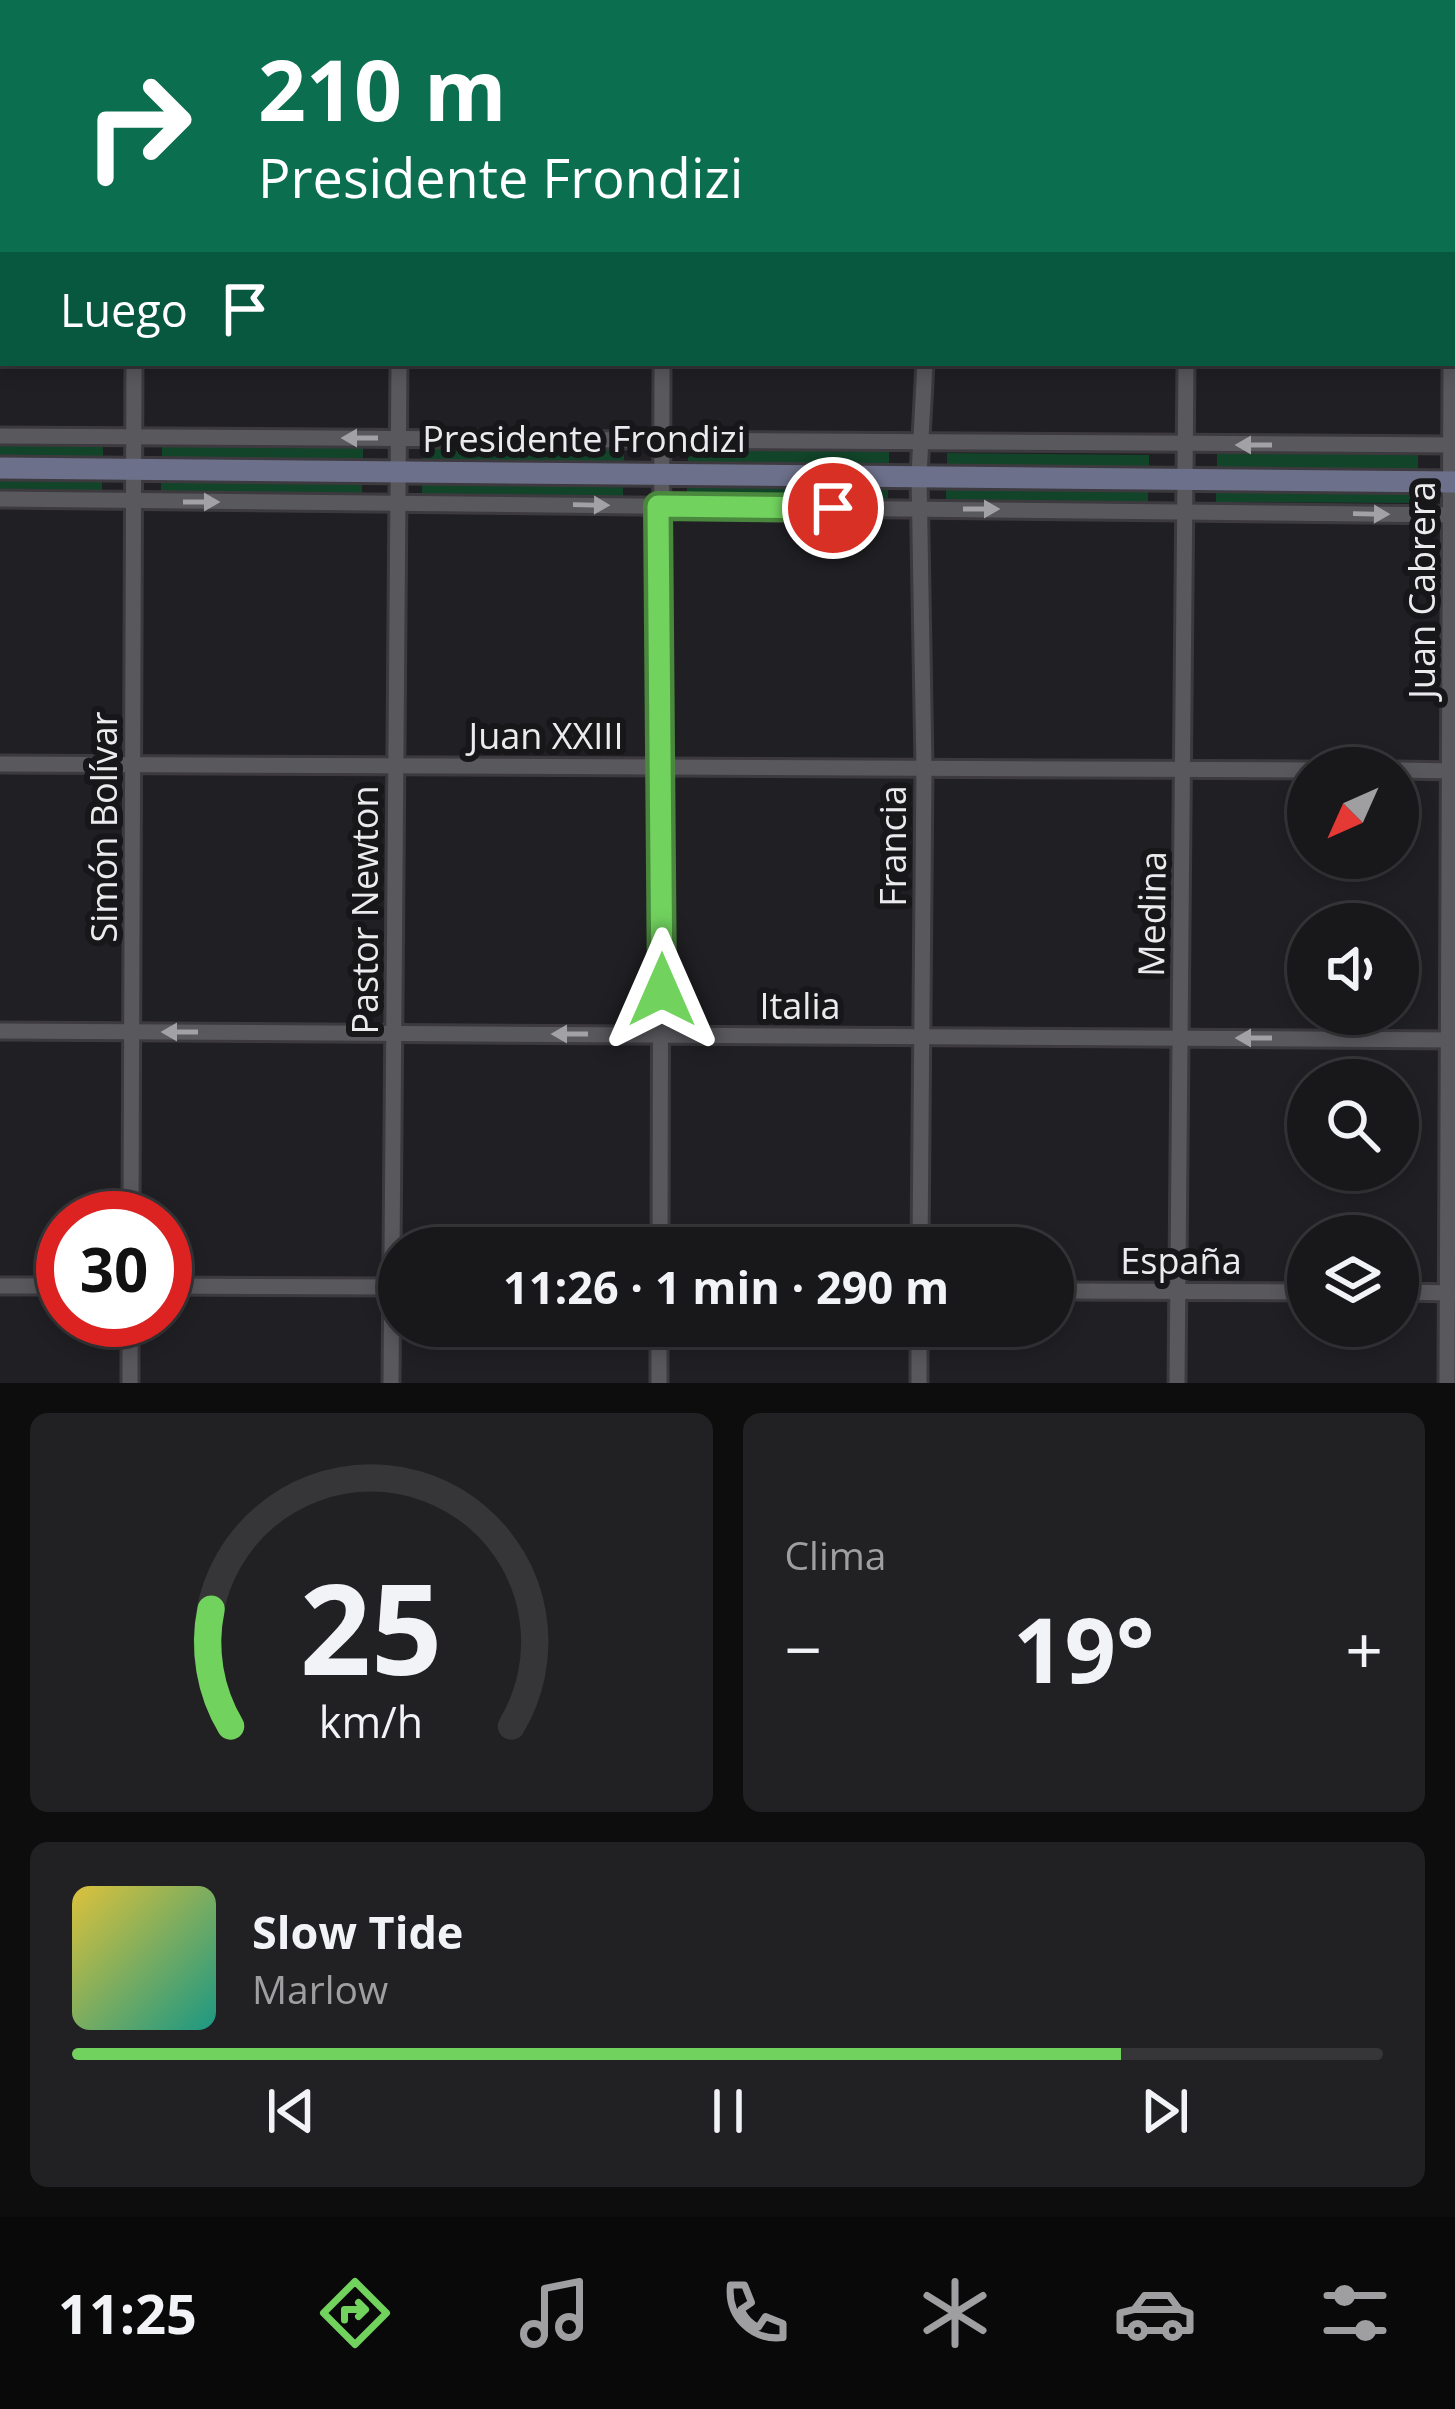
<!DOCTYPE html>
<html lang="es">
<meta charset="utf-8">
<style>
body{margin:0;font-family:"Open Sans",sans-serif;background:#212023;color:#f1f3f6;height:100vh;display:flex;flex-direction:column;font-size:45px;white-space:nowrap}
*{box-sizing:border-box;margin:0}
p{font-size:39px;color:#9f9fa2}
.icon{flex:none;width:66px;height:66px;fill:none;stroke:currentColor;stroke-width:2;stroke-linecap:round;stroke-linejoin:round}
.map{position:relative;height:1383px;overflow:hidden}
.side{display:flex;flex-direction:column;gap:30px;padding:30px;background:#0d0d0e;flex:1}
.side>*{flex:none}
.banner{position:absolute;left:0px;top:0px;width:1455px;height:366px;box-shadow:0 6px 18px #0003,0 0 0 3px #363639;background:#0b6e4f;color:#fff;overflow:hidden}
.needle{width:78px;rotate:225deg}
.tools{position:absolute;left:1287px;top:747px;display:grid;gap:24px}
.tools a{display:grid;place-items:center;width:132px;height:132px;border-radius:50%;background:#18171a;box-shadow:0 6px 18px #0003,0 0 0 3px #363639;font-size:60px}
.speed{position:absolute;left:36px;top:1191px;display:flex;gap:24px;font-size:60px;font-weight:700;text-align:center}
.speed>*{display:grid;place-content:center;width:156px;height:156px;border-radius:50%;background:#18171a;box-shadow:0 6px 18px #0003,0 0 0 3px #363639;line-height:1}
.speed .limit{border:18px solid #d22;background:#fff;color:#111}
.pin{position:absolute;display:grid;place-items:center;width:102px;height:102px;color:#fff;margin:-51px;border:6px solid #fff;border-radius:50%;box-shadow:0 3px 12px #0007}
.me{position:absolute;width:132px;margin:-66px;rotate:0deg;stroke-linejoin:round;filter:drop-shadow(0 0 9px #0008)}
.turn{display:flex;align-items:center;gap:42px;height:252px;padding:0 60px;font-size:54px}
.turn .icon{width:156px;height:156px;stroke-width:2.5}
.turn b{display:block;font-size:84px;line-height:102px}
.then{display:flex;align-items:center;height:114px;padding:0 60px;background:#0003;gap:24px;font-size:45px}
.big{font-size:90px;font-weight:700;line-height:1.1}
.side .card{flex:1;display:flex;flex-direction:column;justify-content:center;gap:18px;min-width:0;padding:0 42px;border-radius:18px;background:#212023}
.side .dial{align-items:center;gap:0}
.dial svg{height:312px;overflow:visible;fill:none;stroke:#363639;stroke-width:7;stroke-linecap:round;text-anchor:middle}
.dial text{fill:#f1f3f6;stroke:none}
.song{display:flex;align-items:center;gap:36px}
.cover{width:144px;height:144px;border-radius:18px;background:linear-gradient(135deg,hsl(50 70% 55%),hsl(170 70% 35%))}
.played{height:12px;border-radius:6px;background:linear-gradient(90deg,#71d25e 80%,#363639 80%)}
.keys{display:flex;justify-content:space-around;direction:ltr}
.heat{display:flex;justify-content:space-between;align-items:center;font-size:66px;direction:ltr}
.side .tiles{flex:1;display:grid;gap:30px;grid-template-columns:1fr 1fr}
.card:last-child{grid-column:span 2}
.trip{position:absolute;left:378px;top:1227px;width:696px;height:120px;border-radius:60px;background:#18171a;box-shadow:0 6px 18px #0003,0 0 0 3px #363639;font-weight:700;line-height:120px;text-align:center}
.menu{display:flex;height:192px;justify-content:space-around;align-items:center;background:#0a090a;color:#9f9fa2}
.menu .icon{width:84px;height:84px}
.menu .active{color:#71d25e}
.menu b{font-size:54px;color:#f1f3f6}
.map>svg:first-child{display:block}
.green{fill:#114429}
.lines{fill:none;stroke-linecap:round;stroke-linejoin:round}
.street-casing{stroke:#3c3a3e;stroke-width:21}
.secondary-casing{stroke:#3c3a3e;stroke-width:27}
.street{stroke:#59585d;stroke-width:15}
.secondary{stroke:#6c708a;stroke-width:21}
.oneway{fill:#a2a1a5}
.route-casing{stroke:#49883d;stroke-width:30}
.route{stroke:#71d25e;stroke-width:21}
.labels{text-anchor:middle;stroke-width:12;stroke-linejoin:round;paint-order:stroke}
.street-label{font-size:36px;fill:#ebeaed;stroke:#171619}
</style>
<div class="map">
<svg width="1455" height="1383" viewBox="0 0 1455 1383">
<rect width="100%" height="100%" fill="#201f23"/>
<!-- green -->
<g class="green">
<path d="M0,444L103,445V461L0,460Z"/>
<path d="M162,444L363,446V461L162,460Z"/>
<path d="M423,446L624,447V463L423,462Z"/>
<path d="M688,450L889,451V467L688,466Z"/>
<path d="M1217,452L1418,453V469L1217,468Z"/>
<path d="M947,453L1149,455V470L947,469Z"/>
<path d="M0,478L102,479V495L0,494Z"/>
<path d="M161,478L362,480V496L161,494Z"/>
<path d="M422,480L623,482V497L422,496Z"/>
<path d="M687,484L888,486V501L687,500Z"/>
<path d="M1216,486L1417,487V503L1216,502Z"/>
<path d="M946,487L1148,489V504L946,503Z"/>
</g>
<g class="lines">
<defs>
<g id="street">
<path d="M927,0V3"/>
<path d="M139,3V0"/>
<path d="M403,3V0"/>
<path d="M667,3V0"/>
<path d="M1188,3V0"/>
<path d="M0,154H3"/>
<path d="M1452,327L1455,150"/>
<path d="M0,436L1455,445"/>
<path d="M0,499L1455,515"/>
<path d="M0,764L1308,770"/>
<path d="M1398,770L1455,771"/>
<path d="M0,1031L1455,1040"/>
<path d="M131,1218L134,363"/>
<path d="M660,1248L662,363"/>
<path d="M920,1248L924,768L919,475L925,363"/>
<path d="M0,1286H63"/>
<path d="M165,1286L396,1287"/>
<path d="M1053,1291L1308,1292"/>
<path d="M1398,1292L1455,1293"/>
<path d="M130,1383V1320"/>
<path d="M391,1383L399,363"/>
<path d="M659,1383V1326"/>
<path d="M919,1383V1326"/>
<path d="M1177,1383L1186,363"/>
<path d="M1447,1383L1451,363"/>
</g>
<path id="secondary" d="M0,468L1455,482"/>
</defs>
<!-- street casing -->
<use href="#street" class="street-casing"/>
<!-- secondary casing -->
<use href="#secondary" class="secondary-casing"/>
<!-- street -->
<use href="#street" class="street"/>
<!-- secondary -->
<use href="#secondary" class="secondary"/>
</g>
<!-- one-way arrows -->
<defs><path id="oneway-solid" d="M-6-.8H1V-3.2L6.5 0L1 3.2V.8H-6Z" transform="scale(3)"/></defs>
<g class="oneway">
<use href="#oneway-solid" transform="translate(360 438) rotate(-180)"/>
<use href="#oneway-solid" transform="translate(1254 445) rotate(180)"/>
<use href="#oneway-solid" transform="translate(201 502)"/>
<use href="#oneway-solid" transform="translate(591 505) rotate(1)"/>
<use href="#oneway-solid" transform="translate(981 509)"/>
<use href="#oneway-solid" transform="translate(1371 514) rotate(1)"/>
<use href="#oneway-solid" transform="translate(180 1032) rotate(-180)"/>
<use href="#oneway-solid" transform="translate(570 1034) rotate(-180)"/>
<use href="#oneway-solid" transform="translate(1254 1038) rotate(-180)"/>
</g>
<g class="lines">
<defs>
<path id="route" d="M662,990L658,506L833,508"/>
</defs>
<!-- route casing -->
<use href="#route" class="route-casing"/>
<!-- route -->
<use href="#route" class="route"/>
</g>
<g class="labels">
<!-- street labels -->
<g class="street-label">
<text x="584" y="452">Presidente Frondizi</text>
<text transform="translate(1422 590) rotate(-90)" y="13">Juan Cabrera</text>
<text x="546" y="749">Juan XXIII</text>
<text transform="translate(104 827) rotate(-90)" y="13">Simón Bolívar</text>
<text transform="translate(893 846) rotate(-90)" y="13">Francia</text>
<text transform="translate(365 910) rotate(-90)" y="13">Pastor Newton</text>
<text transform="translate(1152 914) rotate(-89)" y="13">Medina</text>
<text x="800" y="1019">Italia</text>
<text x="1181" y="1274">España</text>
</g>
</g>
</svg>
<div class="tools">
<a><svg class="needle" viewBox="-14 -14 28 28"><path d="M0-13l5 13h-10z" fill="#e53935"/><path d="M0 13l5-13h-10z" fill="#9f9fa2"/></svg></a>
<a><svg class="icon" aria-label="sound" viewBox="0 0 24 24"><path d="M4 9h4l5-4v14l-5-4H4zM17 9q2 3 0 6"/></svg></a>
<a><svg class="icon" aria-label="search" viewBox="0 0 24 24"><circle cx="10" cy="10" r="6"/><path d="M15 15l6 6"/></svg></a>
<a><svg class="icon" aria-label="layers" viewBox="0 0 24 24"><path d="M12 4l9 5-9 5-9-5zM3 14l9 5 9-5"/></svg></a>
</div>
<div class="speed"><div class="limit">30</div></div>
<div class="pin" style="left:833px;top:508px;background:#d93025"><svg class="icon" aria-label="arrive" viewBox="0 0 24 24"><path d="M6 21V4h12l-3 4 3 4H6"/></svg></div>
<svg class="me" style="left:662px;top:990px" viewBox="-20 -20 40 40"><path d="M0-17L14 15 0 8-14 15z" fill="#71d25e" stroke="#fff" stroke-width="4"/></svg>
<div class="trip">11:26 · 1 min · 290 m</div>
<div class="banner">
<div class="turn"><svg class="icon" aria-label="right" viewBox="0 0 24 24"><path d="M7 20v-9h11M14 6l5 5-5 5"/></svg><div><b>210 m</b>Presidente Frondizi</div></div>
<div class="then">Luego<svg class="icon" aria-label="arrive" viewBox="0 0 24 24"><path d="M6 21V4h12l-3 4 3 4H6"/></svg></div>
</div>
</div>
<section class="side">
<div class="tiles">
<div class="card dial"><svg viewBox="0 0 100 80">
<path d="M14 69A42 42 0 1 1 86 69"/>
<path d="M14 69A42 42 0 0 1 9 39" stroke="#71d25e"/>
<text x="50" y="56" font-size="32" font-weight="700">25</text>
<text x="50" y="72" font-size="11">km/h</text>
</svg></div>
<div class="card"><p>Clima</p>
<div class="heat"><a>−</a><b class="big">19°</b><a>+</a></div>
</div>
<div class="card">
<div class="song"><i class="cover"></i><div><b>Slow Tide</b><p>Marlow</p></div></div>
<div class="played"></div>
<div class="keys"><svg class="icon" aria-label="previous" viewBox="0 0 24 24"><path d="M18 5L8 12l10 7zM5 5v14"/></svg><svg class="icon" aria-label="pause" viewBox="0 0 24 24"><path d="M8 5v14M16 5v14"/></svg><svg class="icon" aria-label="next" viewBox="0 0 24 24"><path d="M6 5l10 7-10 7zM19 5v14"/></svg></div>
</div>
</div>
</section>
<nav class="menu">
<b>11:25</b>
<svg class="icon active" aria-label="directions" viewBox="0 0 24 24"><path d="M12 3l9 9-9 9-9-9zM9 14v-3h6M13 9l2 2-2 2"/></svg>
<svg class="icon" aria-label="music" viewBox="0 0 24 24"><path d="M9 18V5l10-2v13"/><circle cx="6" cy="18" r="3"/><circle cx="16" cy="16" r="3"/></svg>
<svg class="icon" aria-label="phone" viewBox="0 0 24 24"><path d="M5 4h4l2 5-3 2q2 4 5 5l2-3 5 2v4C11 20 4 13 5 4z"/></svg>
<svg class="icon" aria-label="climate" viewBox="0 0 24 24"><path d="M12 3v18M4 7l16 10M4 17L20 7"/></svg>
<svg class="icon" aria-label="car" viewBox="0 0 24 24"><path d="M5 17H2v-5l4-1 3-4h7l3 4 3 1v5h-3M9 17h6M6 11h13"/><circle cx="7" cy="17" r="2"/><circle cx="17" cy="17" r="2"/></svg>
<svg class="icon" aria-label="filters" viewBox="0 0 24 24"><path d="M4 7h16M4 17h16"/><circle cx="9" cy="7" r="2"/><circle cx="15" cy="17" r="2"/></svg>
</nav>
